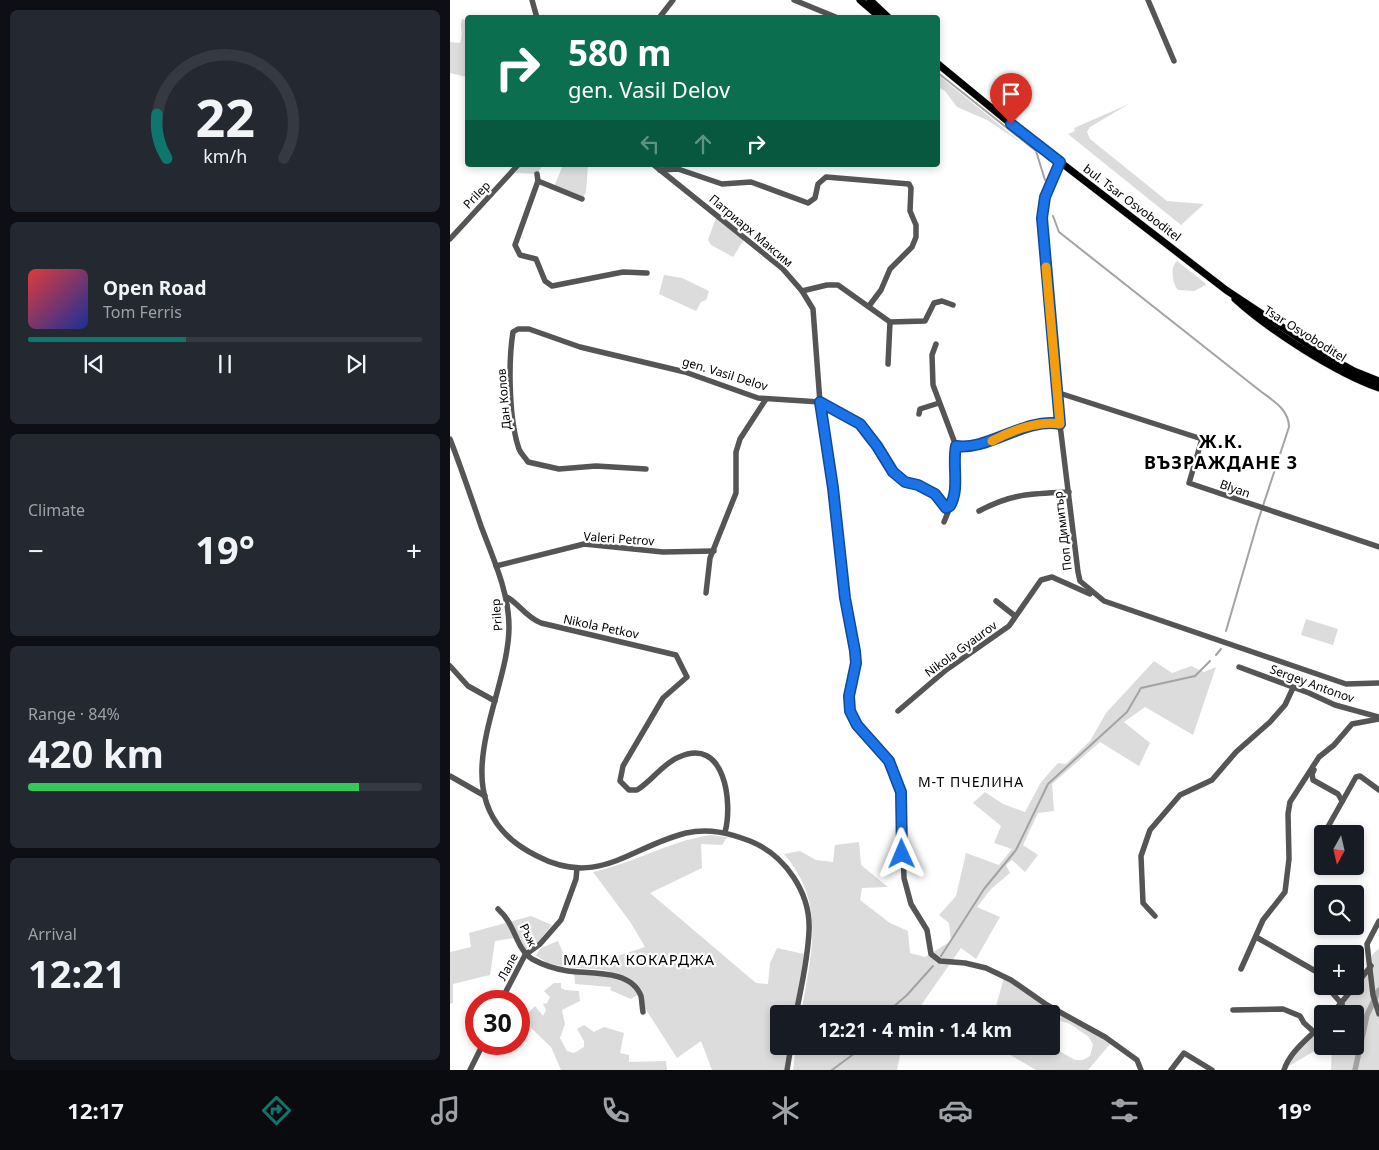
<!DOCTYPE html>
<meta charset="utf-8">
<style>
body{margin:0;font-family:"Noto Sans",sans-serif;background:#242831;color:#f1f3f6;height:100vh;display:flex;flex-direction:column;font-size:19px;white-space:nowrap}
*{box-sizing:border-box;margin:0}
p{font-size:16px;color:#9ea1a6}
.icon{flex:none;width:28px;height:28px;fill:none;stroke:currentColor;stroke-width:2;stroke-linecap:round;stroke-linejoin:round}
.map{position:relative;flex:1;overflow:hidden}
.sheet{display:flex;flex-direction:column;gap:10px;padding:10px;background:#0d0f14;width:450px}
.sheet>*{flex:none}
.hud{position:absolute;left:15px;top:15px;width:475px;height:152px;border-radius:5px;box-shadow:0 2px 8px #0003;background:#0b6e4f;color:#fff;overflow:hidden}
.needle{width:32px;rotate:188deg}
.controls{position:absolute;left:864px;top:825px;display:grid;gap:10px}
.controls a{display:grid;place-items:center;width:50px;height:50px;border-radius:5px;background:#171b24;box-shadow:0 2px 8px #0003;font-size:25px}
.speed{position:absolute;left:15px;top:990px;display:flex;gap:10px;font-size:25px;font-weight:700;text-align:center}
.speed>*{display:grid;place-content:center;width:65px;height:65px;border-radius:50%;background:#171b24;box-shadow:0 2px 8px #0003;line-height:1}
.speed .limit{border:8px solid #d22;background:#fff;color:#111}
.pin{position:absolute;display:grid;place-items:center;width:42px;height:42px;color:#fff;margin:-51px -21px;border-radius:50% 50% 50% 0;rotate:-45deg;box-shadow:0 0 5px #0007}
.pin .icon{rotate:45deg}
.me{position:absolute;width:55px;margin:-28px;rotate:359deg;stroke-linejoin:round;filter:drop-shadow(0 0 4px #0008)}
.turn{display:flex;align-items:center;gap:18px;height:105px;padding:0 20px;font-size:22px}
.turn .icon{width:65px;height:65px;stroke-width:2.5}
.turn b{display:block;font-size:35px;line-height:42px}
.lanes{display:flex;align-items:center;height:48px;padding:0 20px;background:#0003;justify-content:center;gap:25px;direction:ltr}
.lanes .off{opacity:.35}
.big{font-size:38px;font-weight:700;line-height:1.1}
.sheet .tile{flex:1;display:flex;flex-direction:column;justify-content:center;gap:8px;min-width:0;padding:0 18px;border-radius:8px;background:#242831}
.sheet .dial{align-items:center;gap:0}
.dial svg{height:130px;overflow:visible;fill:none;stroke:#363941;stroke-width:7;stroke-linecap:round;text-anchor:middle}
.dial text{fill:#f1f3f6;stroke:none}
.song{display:flex;align-items:center;gap:15px}
.cover{width:60px;height:60px;border-radius:8px;background:linear-gradient(135deg,hsl(0 70% 55%),hsl(230 70% 35%))}
.played{height:5px;border-radius:2px;background:linear-gradient(90deg,#0f766e 40%,#363941 40%)}
.keys{display:flex;justify-content:space-around;direction:ltr}
.heat{display:flex;justify-content:space-between;align-items:center;font-size:28px;direction:ltr}
.charge{height:8px;border-radius:4px;background:linear-gradient(90deg,#34c759 84%,#363941 0)}
.trip{position:absolute;left:320px;top:1005px;width:290px;height:50px;border-radius:5px;background:#171b24;box-shadow:0 2px 8px #0003;font-weight:700;line-height:50px;text-align:center}
.tabs{display:flex;height:80px;justify-content:space-around;align-items:center;background:#090b0e;color:#9ea1a6}
.tabs .icon{width:35px;height:35px}
.tabs .active{color:#0f766e}
.tabs b{font-size:22px;color:#f1f3f6}
main{display:flex;flex:1;min-height:0}
.map>svg:first-child{display:block}
.green{fill:#dcdcdc}
.lines{fill:none;stroke-linecap:round;stroke-linejoin:round}
.stream{stroke:#a3a3a3;stroke-width:2}
.canal{stroke:#a3a3a3;stroke-width:5.5}
.major-casing{stroke:#dbdbdb;stroke-width:8}
.minor{stroke:#555;stroke-width:5.5}
.major{stroke:#000;stroke-width:7}
.route-casing{stroke:#114b97;stroke-width:12}
.route{stroke:#1a73e8;stroke-width:9}
.slow{stroke:#f59e0b;stroke-width:9}
.labels{text-anchor:middle;stroke-width:4.5;stroke-linejoin:round;paint-order:stroke}
.street-label{font-size:12px;fill:#000;stroke:#fff}
.neighbourhood-label{font-size:14px;letter-spacing:1px;fill:#000;stroke:#fff}
.quarter-label{font-size:15px;letter-spacing:1px;fill:#000;stroke:#fff}
.district-label{font-size:18px;font-weight:bold;letter-spacing:1px;fill:#000;stroke:#fff}
</style>
<main>
<section class="sheet">
<div class="tile dial"><svg viewBox="0 0 100 80">
<path d="M14 69A42 42 0 1 1 86 69"/>
<path d="M14 69A42 42 0 0 1 8 42" stroke="#0f766e"/>
<text x="50" y="56" font-size="32" font-weight="700">22</text>
<text x="50" y="72" font-size="11">km/h</text>
</svg></div>
<div class="tile">
<div class="song"><i class="cover"></i><div><b>Open Road</b><p>Tom Ferris</p></div></div>
<div class="played"></div>
<div class="keys"><svg class="icon" aria-label="previous" viewBox="0 0 24 24"><path d="M18 5L8 12l10 7zM5 5v14"/></svg><svg class="icon" aria-label="pause" viewBox="0 0 24 24"><path d="M8 5v14M16 5v14"/></svg><svg class="icon" aria-label="next" viewBox="0 0 24 24"><path d="M6 5l10 7-10 7zM19 5v14"/></svg></div>
</div>
<div class="tile"><p>Climate</p>
<div class="heat"><a>−</a><b class="big">19°</b><a>+</a></div>
</div>
<div class="tile"><p>Range · 84%</p><b class="big">420 km</b><div class="charge"></div></div>
<div class="tile"><p>Arrival</p><b class="big">12:21</b></div>
</section>
<div class="map">
<svg width="929" height="1070" viewBox="0 0 929 1070">
<rect width="100%" height="100%" fill="#fff"/>
<!-- green -->
<g class="green">
<path d="M12,19L17,21V77L0,73V42L10,43C14,31 9,29 12,19Z"/>
<path d="M488,75L573,144L537,120L507,107L495,91L488,87Z"/>
<path d="M679,104L640,127L637,132L640,139L717,201L754,204L731,225L618,134L625,131L624,128Z"/>
<path d="M70,165H93L87,174L65,173Z"/>
<path d="M113,165H138L136,192L132,199L104,187Z"/>
<path d="M267,215L295,238L283,257L261,245L258,240Z"/>
<path d="M727,261L755,283L756,285L744,291L728,290C722,283 720,267 727,261Z"/>
<path d="M214,275L232,278L259,291L256,300L251,302L246,311L209,294Z"/>
<path d="M856,619L888,629L883,645L851,635Z"/>
<path d="M704,661L722,673L741,666L754,672L766,667L743,735L695,707L674,722L700,743L689,766L650,742L602,784L604,811L588,813L573,845L588,855L575,872L562,860L556,865L560,873L541,889L527,907L550,917L526,959L511,948L465,1014H351C361,954 377,904 334,854L350,851L366,860L383,862L385,845L409,842L411,865L438,887L412,888L410,900L440,923L458,931L460,953L475,957L501,941L499,923L489,915L506,896L516,853L549,865L562,849L544,843L551,826L523,803L535,792L553,804L575,812L591,782L608,763L616,764L640,741L656,713Z"/>
<path d="M261,835L277,837L272,845L251,844L252,868L200,893L306,983L318,984L320,963L327,948L354,954L344,1014H329V1046H338L334,1070H262L251,1041L227,1058L193,1005L181,982L156,970L116,967L97,963L86,955L91,948L108,941L116,960L152,961L195,947L181,923L143,872C184,863 219,841 261,835Z"/>
<path d="M81,916L102,925L89,941L75,950L70,937L45,941L40,975L3,984V1003L0,1004V952L21,947L19,933Z"/>
<path d="M929,948V1070H881L882,1046H905V1014H883L922,969V955Z"/>
<path d="M124,971C152,972 169,973 189,994L181,999L160,990L161,987L125,984Z"/>
<path d="M554,977L661,1043L638,1070H586L545,1046L602,1047L625,1060H633L640,1056L643,1045L639,1037L620,1024L601,1018V1014H591L569,1005L563,1014H544Z"/>
<path d="M104,983H111V988L115,990L129,991L130,1001L112,1010L115,1024L110,1038L117,1051L124,1053L134,1047V1041L127,1029L134,1025L144,1032L154,1027L174,1033L170,1053L179,1055V1062L216,1061L217,1070H111L101,1047L80,1027L75,1016L85,1006L93,1016L96,1010L93,1004L97,1003L100,997L94,991Z"/>
<path d="M872,1024L873,1046L839,1066L845,1052Z"/>
<path d="M346,1046H452L447,1070H343Z"/>
</g>
<g class="lines">
<!-- stream -->
<g class="stream">
<path d="M488,73L586,151L595,180"/>
<path d="M603,216L609,232L809,390C822,400 839,409 839,427L808,521L776,631"/>
<path d="M766,655L771,649"/>
<path d="M491,956L534,889L566,850L598,784L677,712L691,688L745,676L760,661"/>
<path d="M435,1014L457,995L483,966"/>
<path d="M382,1070L405,1053L411,1046"/>
</g>
<!-- canal -->
<path class="canal" d="M905,1070L917,1015L929,990"/>
<defs>
<g id="major">
<path d="M410,0L431,18"/>
<path d="M420,0L439,18"/>
<path d="M488,64L561,124L776,290L870,352L904,371L929,381"/>
<path d="M785,299C819,330 886,373 929,388"/>
</g>
</defs>
<!-- major casing -->
<use href="#major" class="major-casing"/>
<!-- minor -->
<g class="minor">
<path d="M82,0L87,18"/>
<path d="M344,0L388,18"/>
<path d="M698,0L724,61"/>
<path d="M209,18L223,0"/>
<path d="M610,162L595,197L592,218L606,392L628,572L630,581L654,601L896,684L929,683"/>
<path d="M204,165L332,268L352,291L363,309L371,416L379,458L395,597L405,651V663L399,696L400,711L407,725L439,761L451,792L454,878L461,904L477,930L481,954L490,961L515,963L536,968L561,980L597,1005L655,1037L687,1060L691,1070"/>
<path d="M210,170L228,169L272,184L301,182L358,203L365,198L368,184L376,177L459,184L461,188L460,211L466,225V237L462,247L440,269L431,290L419,306"/>
<path d="M87,174L88,181L65,245L70,255L86,259L95,281L102,286L173,272L197,273"/>
<path d="M88,181L132,199"/>
<path d="M0,239L68,165"/>
<path d="M352,291L377,285H388L440,322L438,364"/>
<path d="M440,322L475,321L484,303L492,301L503,305"/>
<path d="M486,344L482,355L483,385L506,446L503,460L505,495L494,522"/>
<path d="M606,392L752,439L739,483L929,547"/>
<path d="M469,414L470,409L489,403"/>
<path d="M0,439C11,467 21,497 31,526C43,558 59,592 59,627C59,690 3,774 52,830C61,841 75,850 87,856C148,888 180,847 236,833C259,828 279,833 300,841C335,855 361,893 359,931C358,959 351,987 346,1014"/>
<path d="M506,446C538,451 575,417 610,424"/>
<path d="M196,469L146,466L109,469L78,462C75,457 71,454 69,449C59,420 58,363 63,332L68,329H79L130,347L235,372L308,398L370,402L410,424L427,446L443,472L455,482L468,485L485,494L494,507L498,508L502,504"/>
<path d="M529,511C563,493 581,494 619,492"/>
<path d="M46,566L134,544L213,552L264,551"/>
<path d="M256,593L260,558L286,493V452L290,439L316,399"/>
<path d="M56,597C65,599 75,617 91,623L226,655L237,677L213,698L173,766L170,781L179,790H187C202,781 212,764 229,757C275,736 283,803 275,832"/>
<path d="M546,601L565,616"/>
<path d="M0,666L18,686L45,701"/>
<path d="M789,667L859,693L885,705L929,717"/>
<path d="M448,711L496,670L559,626L591,580L602,577L640,594"/>
<path d="M864,770L862,774L863,780L888,794L892,801"/>
<path d="M0,776L35,796"/>
<path d="M875,832L906,777L910,776L929,790"/>
<path d="M48,909C66,925 66,949 82,959C93,965 105,969 118,971C140,974 181,969 191,996C192,1001 192,1007 193,1012"/>
<path d="M705,916L693,903L691,856L700,830L730,795L762,780L786,752L820,722L835,705L843,688"/>
<path d="M929,921L917,944L923,995L929,1014"/>
<path d="M806,937L867,972L872,978"/>
<path d="M791,969L813,920L835,892L839,859L838,814L840,802L869,757L884,745L902,724L929,719"/>
<path d="M876,986L892,1004"/>
<path d="M51,1001L75,955L90,944L111,920L126,879L127,868"/>
<path d="M783,1010L833,1009L850,1016L854,1023L864,1032"/>
<path d="M882,1014L921,966"/>
<path d="M20,1070L33,1044"/>
<path d="M337,1070L341,1046"/>
<path d="M721,1070L734,1053L762,1070"/>
<path d="M834,1070C840,1051 859,1038 872,1024"/>
</g>
<!-- major -->
<use href="#major" class="major"/>
</g>
<g class="lines">
<defs>
<path id="route" d="M452,854L451,792L439,761L407,725L400,711L399,696L406,663L405,651L395,598L383,488L370,402L410,424L427,446L443,472L455,482L468,485L485,494L496,508L500,506C510,489 502,465 506,446C538,451 575,417 610,424L592,218L595,197L610,162L561,124"/>
</defs>
<!-- route casing -->
<use href="#route" class="route-casing"/>
<!-- route -->
<use href="#route" class="route"/>
<!-- slow -->
<path class="slow" d="M542,441C560,431 589,420 610,424L596,267"/>
</g>
<g class="labels">
<!-- street labels -->
<g class="street-label">
<text transform="translate(27 195) rotate(-46)" y="4">Prilep</text>
<text transform="translate(682 203) rotate(37)" y="4">bul. Tsar Osvoboditel</text>
<text transform="translate(301 231) rotate(40)" y="4">Патриарх Максим</text>
<text transform="translate(855 334) rotate(32)" y="4">Tsar Osvoboditel</text>
<text transform="translate(275 374) rotate(17)" y="4">gen. Vasil Delov</text>
<text transform="translate(54 399) rotate(-95)" y="4">Дан Колов</text>
<text transform="translate(785 489) rotate(20)" y="4">Blyan</text>
<text transform="translate(613 531) rotate(-97)" y="4">Поп Димитър</text>
<text transform="translate(169 539) rotate(4)" y="4">Valeri Petrov</text>
<text transform="translate(47 615) rotate(-95)" y="4">Prilep</text>
<text transform="translate(151 627) rotate(12)" y="4">Nikola Petkov</text>
<text transform="translate(511 649) rotate(-36)" y="4">Nikola Gyaurov</text>
<text transform="translate(862 684) rotate(20)" y="4">Sergey Antonov</text>
<text transform="translate(78 935) rotate(64)" y="4">Ръж</text>
<text transform="translate(58 967) rotate(-62)" y="4">Лале</text>
</g>
<!-- neighbourhood labels -->
<g class="neighbourhood-label">
<text x="521" y="787">М-Т ПЧЕЛИНА</text>
</g>
<!-- quarter labels -->
<g class="quarter-label">
<text x="189" y="965">МАЛКА КОКАРДЖА</text>
</g>
<!-- district labels -->
<g class="district-label">
<text x="771" y="448">Ж.К.<tspan x="771" dy="21">ВЪЗРАЖДАНЕ 3</tspan></text>
</g>
</g>
</svg>
<div class="controls">
<a><svg class="needle" viewBox="-14 -14 28 28"><path d="M0-13l5 13h-10z" fill="#e53935"/><path d="M0 13l5-13h-10z" fill="#9ea1a6"/></svg></a>
<a><svg class="icon" aria-label="search" viewBox="0 0 24 24"><circle cx="10" cy="10" r="6"/><path d="M15 15l6 6"/></svg></a>
<a>+</a>
<a>−</a>
</div>
<div class="speed"><div class="limit">30</div></div>
<div class="pin" style="left:561px;top:124px;background:#d93025"><svg class="icon" aria-label="arrive" viewBox="0 0 24 24"><path d="M6 21V4h12l-3 4 3 4H6"/></svg></div>
<svg class="me" style="left:452px;top:854px" viewBox="-20 -20 40 40"><path d="M0-17L14 15 0 8-14 15z" fill="#1a73e8" stroke="#fff" stroke-width="4"/></svg>
<div class="trip">12:21 · 4 min · 1.4 km</div>
<div class="hud">
<div class="turn"><svg class="icon" aria-label="right" viewBox="0 0 24 24"><path d="M7 20v-9h11M14 6l5 5-5 5"/></svg><div><b>580 m</b>gen. Vasil Delov</div></div>
<div class="lanes"><svg class="icon off" aria-label="left" viewBox="0 0 24 24"><path d="M17 20v-9H6M10 6l-5 5 5 5"/></svg><svg class="icon off" aria-label="ahead" viewBox="0 0 24 24"><path d="M12 20V5M6 11l6-6 6 6"/></svg><svg class="icon" aria-label="right" viewBox="0 0 24 24"><path d="M7 20v-9h11M14 6l5 5-5 5"/></svg></div>
</div>
</div>
</main>
<nav class="tabs">
<b>12:17</b>
<svg class="icon active" aria-label="directions" viewBox="0 0 24 24"><path d="M12 3l9 9-9 9-9-9zM9 14v-3h6M13 9l2 2-2 2"/></svg>
<svg class="icon" aria-label="music" viewBox="0 0 24 24"><path d="M9 18V5l10-2v13"/><circle cx="6" cy="18" r="3"/><circle cx="16" cy="16" r="3"/></svg>
<svg class="icon" aria-label="phone" viewBox="0 0 24 24"><path d="M5 4h4l2 5-3 2q2 4 5 5l2-3 5 2v4C11 20 4 13 5 4z"/></svg>
<svg class="icon" aria-label="climate" viewBox="0 0 24 24"><path d="M12 3v18M4 7l16 10M4 17L20 7"/></svg>
<svg class="icon" aria-label="car" viewBox="0 0 24 24"><path d="M5 17H2v-5l4-1 3-4h7l3 4 3 1v5h-3M9 17h6M6 11h13"/><circle cx="7" cy="17" r="2"/><circle cx="17" cy="17" r="2"/></svg>
<svg class="icon" aria-label="filters" viewBox="0 0 24 24"><path d="M4 7h16M4 17h16"/><circle cx="9" cy="7" r="2"/><circle cx="15" cy="17" r="2"/></svg>
<b>19°</b>
</nav>
